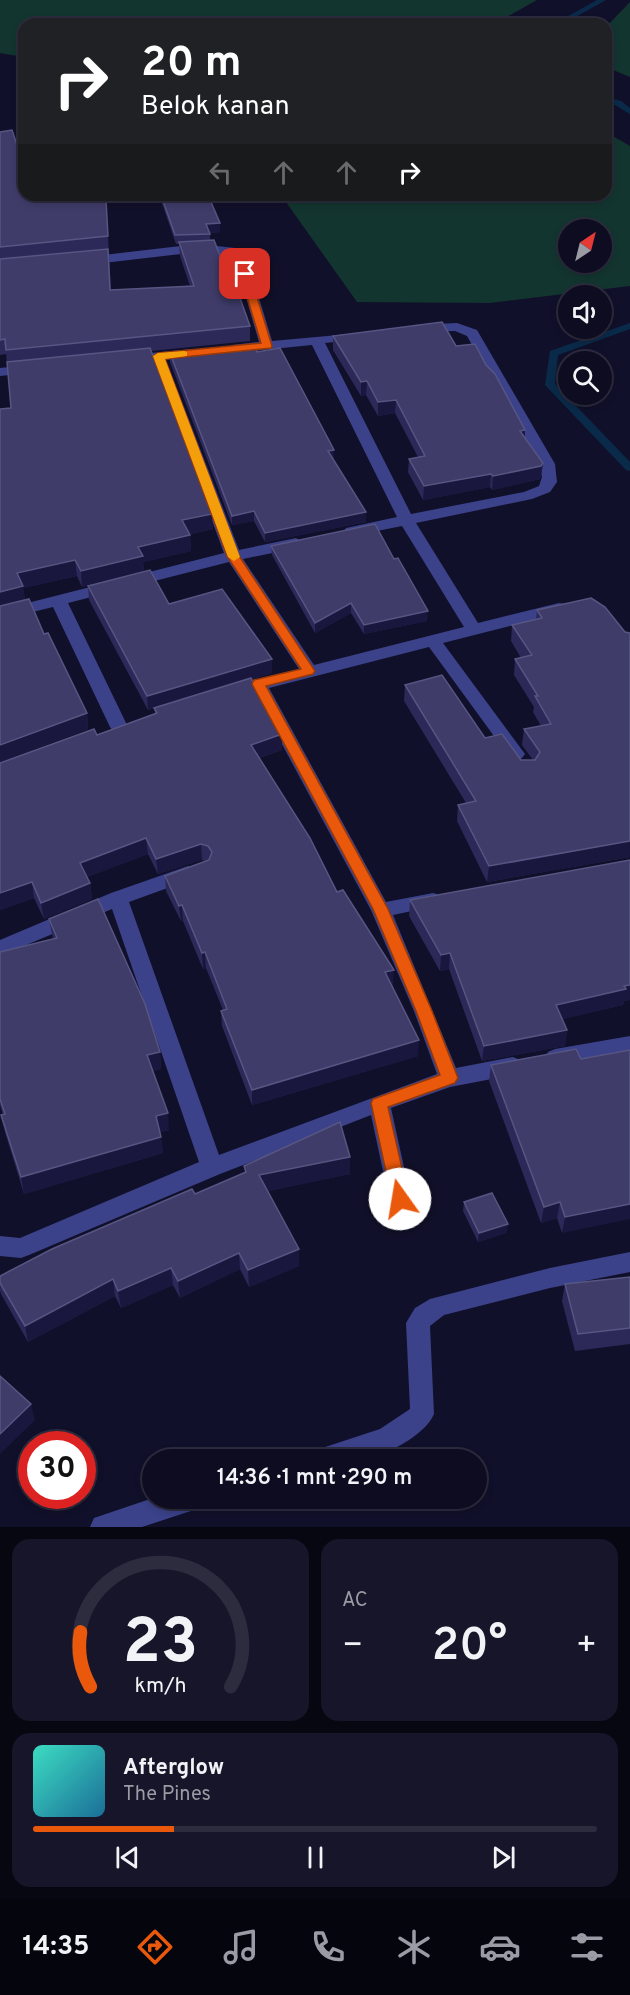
<!DOCTYPE html>
<html lang="id">
<meta charset="utf-8">
<style>
body{margin:0;font-family:Overpass,sans-serif;background:#161529;color:#f1f3f6;height:100vh;display:flex;flex-direction:column;font-size:22px;white-space:nowrap}
*{box-sizing:border-box;margin:0}
p{font-size:20px;color:#9a9ba5}
.icon{flex:none;width:33px;height:33px;fill:none;stroke:currentColor;stroke-width:2;stroke-linecap:round;stroke-linejoin:round}
.map{position:relative;height:1527px;overflow:hidden}
.details{display:flex;flex-direction:column;gap:12px;padding:12px;background:#070712;flex:1}
.details>*{flex:none}
.banner{position:absolute;left:18px;top:18px;width:594px;height:183px;border-radius:18px;box-shadow:0 3px 9px #0003,0 0 0 2px #2d2c3e;background:#202124;color:#fff;overflow:hidden}
.needle{width:39px;rotate:35deg}
.fabs{position:absolute;left:558px;top:219px;display:grid;gap:12px}
.fabs a{display:grid;place-items:center;width:54px;height:54px;border-radius:50%;background:#0d0c20;box-shadow:0 3px 9px #0003,0 0 0 2px #2d2c3e;font-size:30px}
.speed{position:absolute;left:18px;top:1431px;display:flex;gap:12px;font-size:30px;font-weight:700;text-align:center}
.speed>*{display:grid;place-content:center;width:78px;height:78px;border-radius:50%;background:#0d0c20;box-shadow:0 3px 9px #0003,0 0 0 2px #2d2c3e;line-height:1}
.speed .limit{border:9px solid #d22;background:#fff;color:#111}
.pin{position:absolute;display:grid;place-items:center;width:51px;height:51px;color:#fff;margin:-26px;border-radius:12px;box-shadow:0 3px 9px #0006}
.me{position:absolute;width:66px;margin:-33px;rotate:347deg;stroke-linejoin:round;filter:drop-shadow(0 0 4px #0008)}
.turn{display:flex;align-items:center;gap:21px;height:126px;padding:0 24px;font-size:27px}
.turn .icon{width:78px;height:78px;stroke-width:2.5}
.turn b{display:block;font-size:42px;line-height:51px}
.lanes{display:flex;align-items:center;height:57px;padding:0 24px;background:#0003;justify-content:center;gap:30px;direction:ltr}
.lanes .off{opacity:.35}
.big{font-size:45px;font-weight:600;line-height:1.1}
.details .widget{flex:1;display:flex;flex-direction:column;justify-content:center;gap:9px;min-width:0;padding:0 21px;border-radius:18px;background:#161529}
.details .dial{align-items:center;gap:0}
.dial svg{height:156px;overflow:visible;fill:none;stroke:#2d2c3e;stroke-width:7;stroke-linecap:round;text-anchor:middle}
.dial text{fill:#f1f3f6;stroke:none}
.song{display:flex;align-items:center;gap:18px}
.cover{width:72px;height:72px;border-radius:9px;background:linear-gradient(135deg,hsl(170 70% 55%),hsl(200 70% 35%))}
.played{height:6px;border-radius:3px;background:linear-gradient(90deg,#ea580c 25%,#2d2c3e 25%)}
.keys{display:flex;justify-content:space-around;direction:ltr}
.heat{display:flex;justify-content:space-between;align-items:center;font-size:33px;direction:ltr}
.details .tiles{flex:1;display:grid;gap:12px;grid-template-columns:1fr 1fr}
.widget:last-child{grid-column:span 2}
.trip{position:absolute;left:142px;top:1449px;width:345px;height:60px;border-radius:30px;background:#0d0c20;box-shadow:0 3px 9px #0003,0 0 0 2px #2d2c3e;font-weight:600;line-height:60px;text-align:center}
.menu{display:flex;height:96px;justify-content:space-around;align-items:center;background:#05050d;color:#9a9ba5}
.menu .icon{width:42px;height:42px}
.menu .active{color:#ea580c}
.menu b{font-size:27px;color:#f1f3f6}
.map>svg:first-child{display:block}
.green{fill:#13352f;fill-rule:evenodd}
.lines{fill:none;stroke-linecap:round;stroke-linejoin:round}
.stream{fill:#0a2a4a;fill-rule:evenodd}
.minor{fill:#3b428a;fill-rule:evenodd}
.wall{fill:#2c2959}
.shaded-wall{fill:#19173e}
.building{fill:#3f3c6a;stroke:#575582;stroke-width:1.5}
.route{fill:#ea580c;stroke:#983908;stroke-width:1.5}
.slow{fill:#f59e0b}
</style>
<div class="map">
<svg width="630" height="1527" viewBox="0 0 630 1527">
<rect width="100%" height="100%" fill="#11102a"/>
<!-- green -->
<g class="green">
<path d="M0,0H537L494,24H24V57L0,53Z"/>
<path d="M630,2V77L606,67V27Z"/>
<path d="M606,132L630,146V286L490,303L357,302L281,195H606ZM568,230H602V262H568Z"/>
</g>
<g class="lines">
<!-- stream -->
<g class="stream">
<path d="M597,0H606L563,24H554Z"/>
<path d="M606,97L621,101L630,108V114L615,105L606,102Z"/>
<path d="M630,323V329L558,355L555,384L630,462V471L626,470L545,385L550,351Z"/>
</g>
<!-- minor -->
<g class="minor">
<path d="M198,244L235,248L247,258L272,341L361,333L363,336L361,339L325,343L411,514L524,492L539,486L542,477L539,464L467,336L455,331L419,332L414,331L412,328L414,325L457,323L477,330L555,464L557,482L550,492L532,499L416,523L478,623L559,603L565,604L567,608L565,612L443,643L522,750L525,754L522,758L516,760L510,758L429,647L269,688L386,902L433,893L440,895L443,900L440,905L393,915L456,1068L513,1057L520,1060L523,1066L520,1072L513,1075L450,1087L391,1108L411,1199L408,1206L400,1209L392,1206L389,1199L371,1115L220,1174L29,1255L21,1258L0,1256V1236L20,1238L199,1162L112,909L0,956V940L111,893L188,866L195,868L198,873L195,878L129,902L219,1155L437,1074L414,1011L371,910L254,692L232,698L226,696L223,692L226,688L299,669L229,562L68,603L128,727L125,731H113L110,727L53,607L0,620V610L224,553L153,361L130,363L123,359L130,355L192,349L197,350L199,353L197,356L166,360L239,550L296,538L304,543L302,547L243,559L314,665L464,627L402,526L352,536L344,531L346,528L397,517L312,345L232,353L225,349L232,345L259,342L236,263L226,255L198,252L86,265L79,261L86,257Z"/>
<path d="M31,365L36,366L38,369L36,372L0,376V368Z"/>
<path d="M630,1036V1052L555,1067L548,1064L545,1058L548,1052L555,1049Z"/>
<path d="M630,1252V1272L550,1288L444,1315L430,1326L434,1414C425,1436 383,1457 359,1460C342,1461 324,1460 307,1460L310,1452L380,1429L410,1409L406,1323L415,1308L430,1299L550,1268Z"/>
<path d="M153,1498H206L203,1507L142,1527H90L94,1518Z"/>
</g>
</g>
<!-- wall -->
<g class="wall">
<path d="M0,132L21,157L99,201L106,200L111,290L190,286L180,256L179,244H176L159,195H208L220,232L210,233V241L250,326V341L151,351L213,529L190,534L191,551L143,562L144,571L82,587L77,576L23,588L25,600L87,713L88,729L0,762V409L11,408L6,354L0,355Z"/>
<path d="M333,336L456,346L486,365L525,430V437L543,463L541,476L540,479L492,490L490,487L423,500L408,472L409,459L418,457L395,413L378,416L366,395L361,396L333,350Z"/>
<path d="M257,352L334,460L366,522L265,542L254,521L232,525L170,362V353Z"/>
<path d="M271,546L427,621L364,634L351,613L315,633L272,555Z"/>
<path d="M88,586L169,604L272,673L252,679L282,750L259,758L337,892L393,986H392L418,1056L252,1105L222,1026L221,1011L223,1010L206,968L203,969L183,921H181L166,891L165,876L205,861L202,860L158,874L148,854L87,877L90,883L92,899L44,919L34,898L0,910L97,735L155,714L154,708L174,702L148,710L89,600Z"/>
<path d="M537,610L630,633V857L487,882L457,821L458,805L466,803L404,701L405,685L485,738L521,760H533L522,745L524,729L541,726L533,712L534,707L514,675L515,659L521,658L511,641L512,625L536,619Z"/>
<path d="M630,860V1000L624,1001L623,1005L562,1019L567,1030L565,1046L482,1061L449,969L440,971L409,916L410,900Z"/>
<path d="M49,919L160,1052L161,1069L153,1071L169,1130L160,1132L163,1153L24,1194L5,1132L1,1115H3L0,1105V952L53,939Z"/>
<path d="M630,1050L562,1233L557,1218L541,1223L489,1081L491,1065L581,1059Z"/>
<path d="M350,1157V1174L268,1191L299,1266L249,1287L240,1269L180,1298L173,1285L121,1308L115,1296L28,1342L1,1294L0,1290V1276L245,1173L244,1166Z"/>
<path d="M464,1202L508,1224L506,1233L478,1242L463,1211Z"/>
<path d="M630,1277V1344L575,1351L562,1301L565,1284Z"/>
</g>
<!-- shaded-wall -->
<g class="shaded-wall">
<path d="M220,223V232L207,233L206,224Z"/>
<path d="M367,381L366,395L361,396V382Z"/>
<path d="M396,400L395,413L378,416V402Z"/>
<path d="M525,430L524,443L520,431Z"/>
<path d="M334,450V460L328,461V451Z"/>
<path d="M543,463L541,476L540,479L492,490L493,476Z"/>
<path d="M491,474L490,487L423,500L424,486Z"/>
<path d="M254,511V521L232,525V516Z"/>
<path d="M366,512V522L265,542V533Z"/>
<path d="M212,514L213,529L183,535L182,520Z"/>
<path d="M190,535L191,551L143,562L144,571L82,587L81,571L138,547Z"/>
<path d="M75,560L77,576L23,588L25,601L0,608V592L17,573Z"/>
<path d="M351,603V613L315,633V623Z"/>
<path d="M428,611L427,621L364,634V625Z"/>
<path d="M272,659V673L148,710L147,696Z"/>
<path d="M87,713L88,729L0,762V745Z"/>
<path d="M282,734V750L252,760L251,745Z"/>
<path d="M146,838L148,854L82,879L80,863Z"/>
<path d="M630,841V857L487,882L489,866Z"/>
<path d="M201,844L202,860L158,874L156,859Z"/>
<path d="M32,882L34,898L0,910V893Z"/>
<path d="M90,883L92,899L44,919L41,903Z"/>
<path d="M182,905L183,921H181L179,906Z"/>
<path d="M205,952L206,968L203,969L202,953Z"/>
<path d="M450,953L449,969L440,971L441,955Z"/>
<path d="M394,970L393,986L384,987L385,972Z"/>
<path d="M630,985V1000L624,1001L623,1005L554,1021L556,1005Z"/>
<path d="M567,1030L565,1046L482,1061L484,1046Z"/>
<path d="M419,1040L418,1056L252,1105V1090Z"/>
<path d="M160,1052L161,1069L149,1072L147,1055Z"/>
<path d="M168,1113L169,1130L158,1133L156,1116Z"/>
<path d="M161,1137L163,1153L24,1194L21,1177Z"/>
<path d="M350,1157V1174L260,1193L259,1175Z"/>
<path d="M560,1202L557,1218L541,1223L544,1207Z"/>
<path d="M630,1204V1219L562,1233L565,1217Z"/>
<path d="M508,1224L506,1233L478,1242L479,1233Z"/>
<path d="M299,1249V1266L249,1287L248,1270Z"/>
<path d="M239,1253L240,1269L180,1298L178,1281Z"/>
<path d="M171,1268L173,1285L121,1308L118,1291Z"/>
<path d="M113,1279L115,1296L28,1342L25,1326Z"/>
<path d="M31,1404L35,1420L0,1454V1434Z"/>
</g>
<!-- building -->
<g class="building">
<path d="M12,130L21,157H24V195H97L99,201L106,200L108,236L0,247V132Z"/>
<path d="M161,195H208L220,223L206,224L210,234L175,235Z"/>
<path d="M214,240L232,288L236,287L250,326L6,350L5,339L0,340V259L108,249L110,290L194,286L179,242Z"/>
<path d="M442,322L456,346L475,344L486,365L495,374L525,430L520,431L543,463L541,466L493,476L491,474L424,486L409,459L425,456L396,400L378,402L367,381L361,382L333,336Z"/>
<path d="M255,345L257,352L280,348L334,450L328,451L366,512L265,533L254,511L232,516L170,353Z"/>
<path d="M150,348L212,514L182,520L190,535L138,547L143,556L81,571L75,560L17,573L23,586L0,592V409L11,408L7,362Z"/>
<path d="M375,524L394,559L398,558L428,611L364,625L351,603L315,623L271,546Z"/>
<path d="M150,570L169,604L222,589L272,659L147,696L88,586Z"/>
<path d="M591,598L605,607L625,632L630,633V841L489,866L458,805L476,801L405,685L442,675L485,738L502,734L521,760H535L540,752L524,729L551,724L535,696H538L515,659L532,655L512,625L542,618L537,610Z"/>
<path d="M29,599L44,634L48,633L87,713L0,745V606Z"/>
<path d="M251,678L282,734L251,745L310,838L337,892L343,890L394,970L385,972L419,1040L252,1090L221,1011L227,1009L205,952L202,953L182,905L179,906L165,876L209,860L212,852L208,846L201,844L156,859L146,838L80,863L90,883L41,903L32,882L0,893V763L94,729L97,735L157,713L154,708Z"/>
<path d="M630,860V985L624,986L626,989L556,1005L567,1030L484,1046L450,953L441,955L410,900Z"/>
<path d="M98,899L145,1004L160,1052L147,1055L168,1113L156,1116L161,1137L21,1177L1,1115L5,1114L0,1099V952L57,938L49,919Z"/>
<path d="M576,1049L581,1059L630,1050V1204L565,1217L560,1202L544,1207L491,1065Z"/>
<path d="M340,1122L350,1157L259,1175L299,1249L248,1270L239,1253L178,1281L171,1268L118,1291L113,1279L25,1326L0,1283V1276L52,1249L192,1189L195,1194L246,1172L244,1166Z"/>
<path d="M492,1193L508,1224L479,1233L464,1202Z"/>
<path d="M630,1277V1328L578,1334L565,1284Z"/>
<path d="M0,1376L31,1404L0,1434Z"/>
</g>
<!-- route -->
<path class="route" d="M245,271L250,274L272,346L271,348L165,359L239,556L315,671L313,674L266,686L388,909L432,1011L458,1078L455,1083L388,1107L409,1199L406,1204L400,1206L394,1204L392,1199L371,1103L373,1099L440,1075L416,1011L373,909L252,684L254,680L301,669L227,556L153,356L158,353L261,343L240,274Z"/>
<!-- slow -->
<path class="slow" d="M184,351L187,352V356L165,359L240,557L234,561L228,557L153,356L158,353Z"/>
</svg>
<div class="fabs">
<a><svg class="needle" viewBox="-14 -14 28 28"><path d="M0-13l5 13h-10z" fill="#e53935"/><path d="M0 13l5-13h-10z" fill="#9a9ba5"/></svg></a>
<a><svg class="icon" aria-label="sound" viewBox="0 0 24 24"><path d="M4 9h4l5-4v14l-5-4H4zM17 9q2 3 0 6"/></svg></a>
<a><svg class="icon" aria-label="search" viewBox="0 0 24 24"><circle cx="10" cy="10" r="6"/><path d="M15 15l6 6"/></svg></a>
</div>
<div class="speed"><div class="limit">30</div></div>
<div class="pin" style="left:245px;top:274px;background:#d93025"><svg class="icon" aria-label="arrive" viewBox="0 0 24 24"><path d="M6 21V4h12l-3 4 3 4H6"/></svg></div>
<svg class="me" style="left:400px;top:1199px" viewBox="-20 -20 40 40"><circle r="19" fill="#fff"/><path d="M0-13L10 11 0 6-10 11z" fill="#ea580c"/></svg>
<div class="trip">14:36 · 1 mnt · 290 m</div>
<div class="banner">
<div class="turn"><svg class="icon" aria-label="right" viewBox="0 0 24 24"><path d="M7 20v-9h11M14 6l5 5-5 5"/></svg><div><b>20 m</b>Belok kanan</div></div>
<div class="lanes"><svg class="icon off" aria-label="left" viewBox="0 0 24 24"><path d="M17 20v-9H6M10 6l-5 5 5 5"/></svg><svg class="icon off" aria-label="ahead" viewBox="0 0 24 24"><path d="M12 20V5M6 11l6-6 6 6"/></svg><svg class="icon off" aria-label="ahead" viewBox="0 0 24 24"><path d="M12 20V5M6 11l6-6 6 6"/></svg><svg class="icon" aria-label="right" viewBox="0 0 24 24"><path d="M7 20v-9h11M14 6l5 5-5 5"/></svg></div>
</div>
</div>
<section class="details">
<div class="tiles">
<div class="widget dial"><svg viewBox="0 0 100 80">
<path d="M14 69A42 42 0 1 1 86 69"/>
<path d="M14 69A42 42 0 0 1 9 41" stroke="#ea580c"/>
<text x="50" y="56" font-size="32" font-weight="700">23</text>
<text x="50" y="72" font-size="11">km/h</text>
</svg></div>
<div class="widget"><p>AC</p>
<div class="heat"><a>−</a><b class="big">20°</b><a>+</a></div>
</div>
<div class="widget">
<div class="song"><i class="cover"></i><div><b>Afterglow</b><p>The Pines</p></div></div>
<div class="played"></div>
<div class="keys"><svg class="icon" aria-label="previous" viewBox="0 0 24 24"><path d="M18 5L8 12l10 7zM5 5v14"/></svg><svg class="icon" aria-label="pause" viewBox="0 0 24 24"><path d="M8 5v14M16 5v14"/></svg><svg class="icon" aria-label="next" viewBox="0 0 24 24"><path d="M6 5l10 7-10 7zM19 5v14"/></svg></div>
</div>
</div>
</section>
<nav class="menu">
<b>14:35</b>
<svg class="icon active" aria-label="directions" viewBox="0 0 24 24"><path d="M12 3l9 9-9 9-9-9zM9 14v-3h6M13 9l2 2-2 2"/></svg>
<svg class="icon" aria-label="music" viewBox="0 0 24 24"><path d="M9 18V5l10-2v13"/><circle cx="6" cy="18" r="3"/><circle cx="16" cy="16" r="3"/></svg>
<svg class="icon" aria-label="phone" viewBox="0 0 24 24"><path d="M5 4h4l2 5-3 2q2 4 5 5l2-3 5 2v4C11 20 4 13 5 4z"/></svg>
<svg class="icon" aria-label="climate" viewBox="0 0 24 24"><path d="M12 3v18M4 7l16 10M4 17L20 7"/></svg>
<svg class="icon" aria-label="car" viewBox="0 0 24 24"><path d="M5 17H2v-5l4-1 3-4h7l3 4 3 1v5h-3M9 17h6M6 11h13"/><circle cx="7" cy="17" r="2"/><circle cx="17" cy="17" r="2"/></svg>
<svg class="icon" aria-label="filters" viewBox="0 0 24 24"><path d="M4 7h16M4 17h16"/><circle cx="9" cy="7" r="2"/><circle cx="15" cy="17" r="2"/></svg>
</nav>
